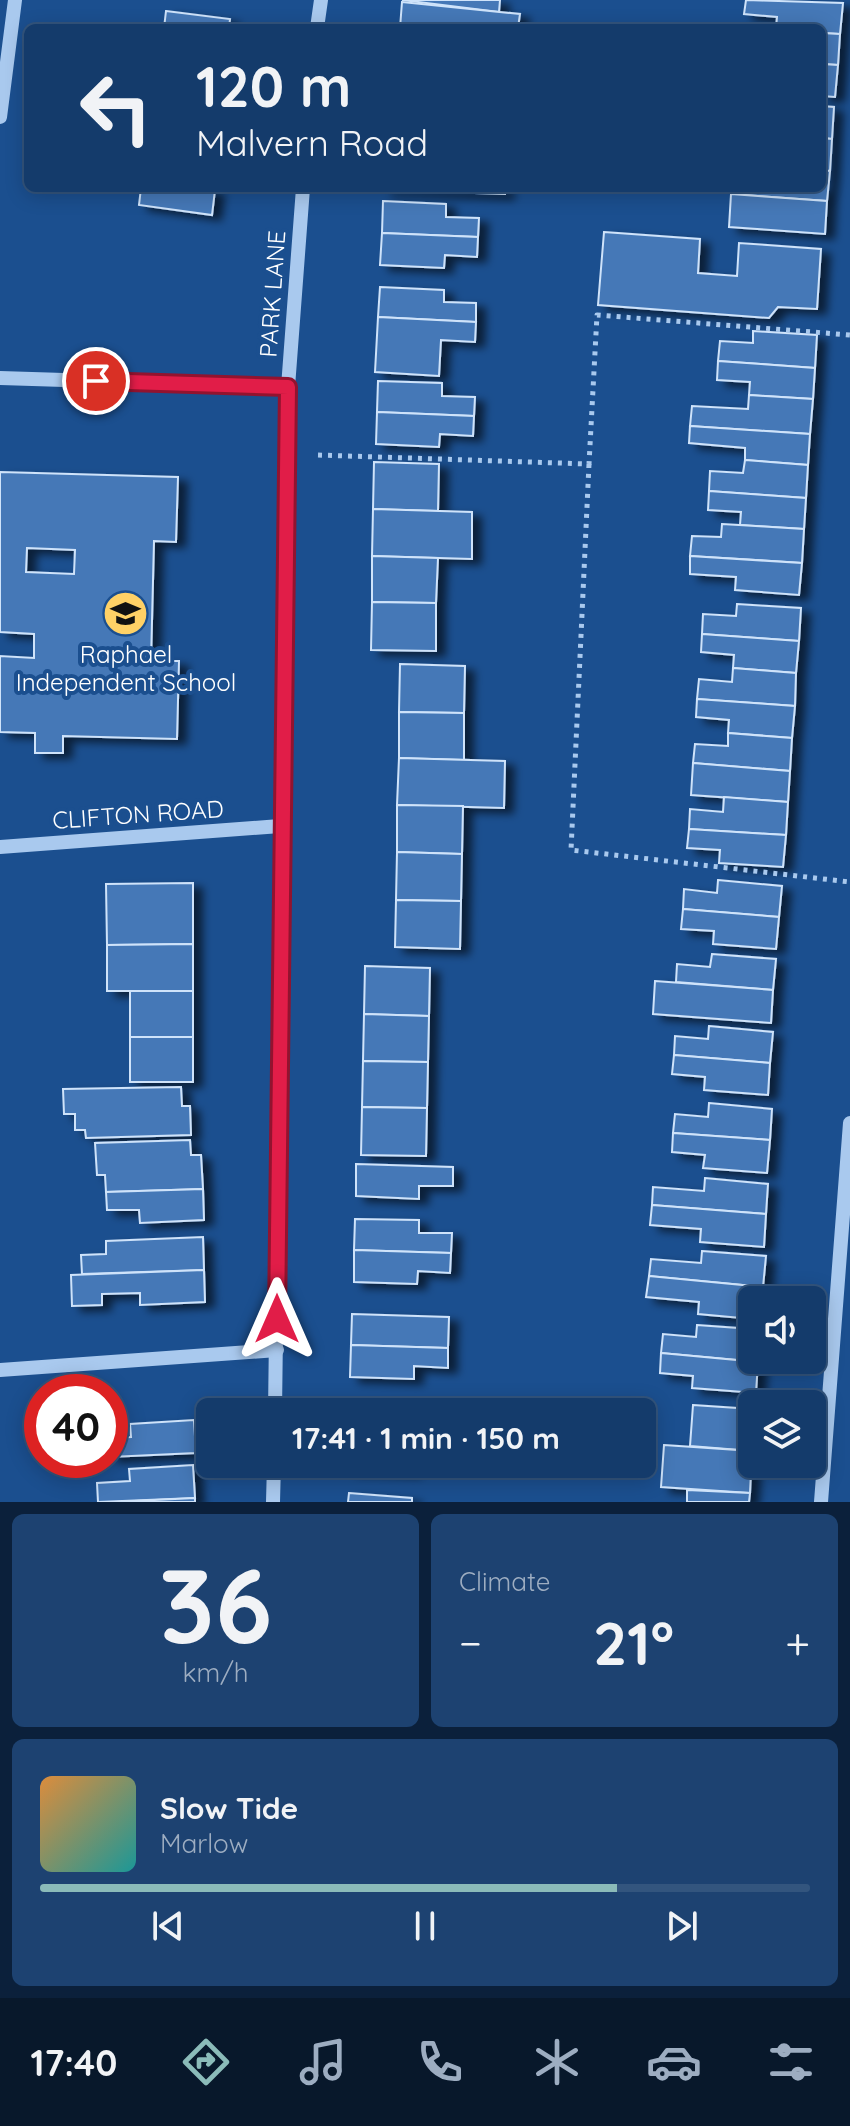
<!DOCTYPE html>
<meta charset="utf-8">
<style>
body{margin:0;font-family:Quicksand,sans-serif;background:#1d4271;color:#f1f3f6;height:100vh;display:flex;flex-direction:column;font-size:30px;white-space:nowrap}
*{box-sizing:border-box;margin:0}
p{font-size:26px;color:#9dadc1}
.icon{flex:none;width:44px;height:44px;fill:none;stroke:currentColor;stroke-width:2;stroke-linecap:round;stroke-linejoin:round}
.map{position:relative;height:1502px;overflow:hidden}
.sheet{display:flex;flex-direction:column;gap:12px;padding:12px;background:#0b203b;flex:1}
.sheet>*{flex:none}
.hud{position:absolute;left:24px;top:24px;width:802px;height:168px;border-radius:12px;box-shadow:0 4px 20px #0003,0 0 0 2px #33557e;background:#143b6b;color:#f1f3f6;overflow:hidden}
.fabs{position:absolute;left:738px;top:1286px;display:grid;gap:16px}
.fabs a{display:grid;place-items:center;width:88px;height:88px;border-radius:12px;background:#143b6b;box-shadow:0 4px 20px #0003,0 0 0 2px #33557e;font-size:40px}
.speed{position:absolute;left:24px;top:1374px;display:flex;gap:16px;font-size:40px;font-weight:700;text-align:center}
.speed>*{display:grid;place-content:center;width:104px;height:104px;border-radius:50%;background:#143b6b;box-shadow:0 4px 20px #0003,0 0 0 2px #33557e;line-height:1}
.speed .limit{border:12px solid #d22;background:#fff;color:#111}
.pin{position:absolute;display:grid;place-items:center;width:68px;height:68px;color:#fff;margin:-34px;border:4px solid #fff;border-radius:50%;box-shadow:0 2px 8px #0007}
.me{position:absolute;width:88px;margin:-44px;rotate:0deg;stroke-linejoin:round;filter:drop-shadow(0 0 6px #0008)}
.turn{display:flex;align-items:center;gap:28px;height:168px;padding:0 40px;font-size:36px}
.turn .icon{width:104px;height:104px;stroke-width:2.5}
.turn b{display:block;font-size:56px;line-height:68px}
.big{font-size:60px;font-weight:700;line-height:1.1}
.sheet .widget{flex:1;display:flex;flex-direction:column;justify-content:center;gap:12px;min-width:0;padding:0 28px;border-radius:12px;background:#1d4271}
.sheet .dial{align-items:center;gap:0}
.dial b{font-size:104px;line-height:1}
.song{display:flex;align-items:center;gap:24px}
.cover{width:96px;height:96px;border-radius:12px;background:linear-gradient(135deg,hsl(30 70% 55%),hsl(180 70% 35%))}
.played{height:8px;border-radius:4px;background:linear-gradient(90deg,#8bbbb9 75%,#33557e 75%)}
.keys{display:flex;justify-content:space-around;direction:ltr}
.heat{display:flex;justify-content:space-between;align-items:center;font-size:44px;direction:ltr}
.sheet .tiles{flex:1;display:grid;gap:12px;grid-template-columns:1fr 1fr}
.widget:last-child{grid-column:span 2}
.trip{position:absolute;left:196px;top:1398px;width:460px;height:80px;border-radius:12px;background:#143b6b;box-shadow:0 4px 20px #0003,0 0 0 2px #33557e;font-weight:700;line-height:80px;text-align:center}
.tabs{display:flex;height:128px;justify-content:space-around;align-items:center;background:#08182b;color:#9dadc1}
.tabs .icon{width:56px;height:56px}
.tabs .selected{color:#8bbbb9}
.tabs b{font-size:36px;color:#f1f3f6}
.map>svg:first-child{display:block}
.building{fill:#4478b7;stroke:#cfe3fa;stroke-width:2;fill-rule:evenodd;filter:url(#shadow)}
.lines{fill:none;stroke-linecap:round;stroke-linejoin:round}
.path{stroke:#a9c9ee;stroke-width:5;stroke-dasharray:4 6;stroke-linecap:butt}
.minor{stroke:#a9c9ee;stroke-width:14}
.route-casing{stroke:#92132f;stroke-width:20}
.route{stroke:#e11d48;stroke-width:14}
.labels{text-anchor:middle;stroke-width:8;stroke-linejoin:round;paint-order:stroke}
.street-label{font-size:24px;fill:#fff;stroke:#1b4f8f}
.poi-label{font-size:24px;fill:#fff;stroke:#1b4f8f}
</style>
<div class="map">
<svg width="850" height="1502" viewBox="0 0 850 1502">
<defs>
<filter id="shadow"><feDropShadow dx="9" dy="5" stdDeviation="4" flood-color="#0009"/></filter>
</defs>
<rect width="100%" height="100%" fill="#1b4f8f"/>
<!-- building -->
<g class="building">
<path d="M402,0H500L499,12Z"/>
<path d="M746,0L843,3L840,34L822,33V28H776L777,17L744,14Z"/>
<path d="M402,2L520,14L518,28H400Z"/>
<path d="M166,11L230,19L229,28H164Z"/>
<path d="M822,33L840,34L838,65L822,64Z"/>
<path d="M822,64L838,65L835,97L822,96Z"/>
<path d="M822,106L834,107L832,139L822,138Z"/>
<path d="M822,138L832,139L830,171L822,170Z"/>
<path d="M822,170L830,171L827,201L731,194V188H822Z"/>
<path d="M141,188L215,190L212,215L139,205Z"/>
<path d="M383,188H505V194L383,190Z"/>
<path d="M731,194L827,201L825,234L729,227Z"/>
<path d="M383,201L446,204V217L479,218L478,237L382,233Z"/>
<path d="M604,232L700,239L698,273L737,276L739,243L821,249L817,309L778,307L769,318L598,305Z"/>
<path d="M382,233L478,237L477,257L445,255L444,268L380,265Z"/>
<path d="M380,287L444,290V302L476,303V322L378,317Z"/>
<path d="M378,317L476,322L475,342L441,340L439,376L375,372Z"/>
<path d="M753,331L817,335L815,368L718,361L720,341L753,343Z"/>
<path d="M718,361L815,368L813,399L749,395L750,382L717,380Z"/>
<path d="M378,381L442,383V396L475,397L474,416L377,412Z"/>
<path d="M749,395L813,399L810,434L690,426L692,406L748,409Z"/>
<path d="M377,412L474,416L473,436L440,434L439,447L376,444Z"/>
<path d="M690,426L810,434L808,465L745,460V448L689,443Z"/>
<path d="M745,460L808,465L806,498L709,491L710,471L743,473Z"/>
<path d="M374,462L439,464L438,511L373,509Z"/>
<path d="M0,472L178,477L176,542L154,541L151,661H179L177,739L63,736V753H35V733L0,732V656L34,658V634L0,632ZM27,548L75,550L74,574L26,572Z"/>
<path d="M709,491L806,498L804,529L740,525L741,512L708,510Z"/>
<path d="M373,509L472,512V559L372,556Z"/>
<path d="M722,524L804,529L802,563L690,556L692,536L721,537Z"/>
<path d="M372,556L438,558L436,603L372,602Z"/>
<path d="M690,556L802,563L799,595L735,590L736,577L690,574Z"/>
<path d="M372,602L436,603V651L371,650Z"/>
<path d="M737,604L801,608L799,641L702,634L703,614L736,616Z"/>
<path d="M702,634L799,641L796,673L733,668L734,655L701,652Z"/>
<path d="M400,664L465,666L464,713L399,712Z"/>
<path d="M733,668L796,673L795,706L697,699L699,679L732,682Z"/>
<path d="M697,699L795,706L792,738L728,733L729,720L696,717Z"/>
<path d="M399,712L464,713V760L399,758Z"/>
<path d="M728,733L792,738L790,771L693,763L695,744L728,746Z"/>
<path d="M399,758L505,761L504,808L397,805Z"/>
<path d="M693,763L790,771L788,802L691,795Z"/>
<path d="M724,797L788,802L786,835L689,829L690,809L723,812Z"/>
<path d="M397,805L463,806L462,854L397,852Z"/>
<path d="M689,829L786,835L783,867L719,863L720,850L687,848Z"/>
<path d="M397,852L462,854L461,901L396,900Z"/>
<path d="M718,880L782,886L779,917L683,909L684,889L717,893Z"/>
<path d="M193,883V944L107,945L106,884Z"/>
<path d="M396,900L461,901L460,949L395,947Z"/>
<path d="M683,909L779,917L776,949L713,944L714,931L681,929Z"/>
<path d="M193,944V991H107V945Z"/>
<path d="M712,954L776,959L773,990L676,982L677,964L710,967Z"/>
<path d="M365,966L430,968L429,1016L364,1014Z"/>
<path d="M655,981L773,990L771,1023L653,1014Z"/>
<rect x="130" y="991" width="63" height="46"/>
<path d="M364,1014L429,1016L428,1062L363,1061Z"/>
<path d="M709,1026L773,1032L770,1063L674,1055L675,1036L708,1039Z"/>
<rect x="130" y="1037" width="63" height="45"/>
<path d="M674,1055L770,1063L768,1095L704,1090L705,1077L672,1074Z"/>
<path d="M363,1061L428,1062L427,1108L362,1107Z"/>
<path d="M181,1087L182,1106H190L191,1135L86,1138L85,1130H75V1114H64L63,1089Z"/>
<path d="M709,1103L772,1109L770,1140L673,1133L675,1114L708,1117Z"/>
<path d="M362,1107L427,1108L426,1156L361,1155Z"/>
<path d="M673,1133L770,1140L767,1173L703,1168L705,1155L672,1152Z"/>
<path d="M190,1140L191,1155H201L203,1189L106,1192L105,1175H97L95,1143Z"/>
<path d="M356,1164L453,1167V1186H419V1199L356,1196Z"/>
<path d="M705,1178L768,1184L766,1214L652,1205L653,1187L704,1191Z"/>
<path d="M203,1189L204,1220L140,1223L139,1210H107L106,1192Z"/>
<path d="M652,1205L766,1214L764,1247L700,1242L701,1229L650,1225Z"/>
<path d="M355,1219L419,1220V1233H452L451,1253L354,1250Z"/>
<path d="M203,1237L204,1270L82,1274L81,1255L106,1254V1241Z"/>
<path d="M354,1250L451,1253L450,1273L418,1271L417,1284L354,1282Z"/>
<path d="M702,1251L766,1256L763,1287L649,1276L651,1259L701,1263Z"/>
<path d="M204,1270L205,1302L140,1305V1293L102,1294V1305L72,1306L71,1275Z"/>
<path d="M649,1276L763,1287L762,1300H752V1319L698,1314L699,1302L646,1297Z"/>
<path d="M352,1314L449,1317L448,1348L351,1345Z"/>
<path d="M697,1325L752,1329V1360L758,1362L661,1353L663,1334L696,1337Z"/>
<path d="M351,1345L448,1348V1368L414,1366V1379L350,1377Z"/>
<path d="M661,1353L758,1362L756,1393L692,1388L693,1376L660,1373Z"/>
<path d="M350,1405L414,1407V1412H349Z"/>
<path d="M693,1405L752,1409V1451L690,1446Z"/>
<path d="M194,1420L196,1453L110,1457V1438L131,1437L130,1424Z"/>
<path d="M664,1445L752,1451L750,1493L661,1487Z"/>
<path d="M349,1464H412V1471L348,1469Z"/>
<path d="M193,1465L195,1498L98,1502L97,1483L130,1481L129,1469Z"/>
<path d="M687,1490L750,1493L749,1502H687Z"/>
<path d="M349,1493L412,1498V1502H348Z"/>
<path d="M195,1498V1502H114Z"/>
</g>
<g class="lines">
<!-- path -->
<g class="path">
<path d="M318,455L589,464L597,315L850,335"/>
<path d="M589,464L571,850L850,882"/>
</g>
<!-- minor -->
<g class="minor">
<path d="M317,28L321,0"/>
<path d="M0,117L15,0"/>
<path d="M0,378L288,387"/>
<path d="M0,847L280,826"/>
<path d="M0,1370L277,1350"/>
<path d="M275,1412L288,387L303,188"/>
<path d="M273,1502L274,1464"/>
<path d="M821,1502L850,1123"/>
</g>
</g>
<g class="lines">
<defs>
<path id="route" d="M96,381L288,387L277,1319"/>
</defs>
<!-- route casing -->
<use href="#route" class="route-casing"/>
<!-- route -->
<use href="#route" class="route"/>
</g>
<!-- icons -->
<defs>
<symbol id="school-disc" viewBox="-11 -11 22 22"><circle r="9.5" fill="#ffd166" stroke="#1b4f8f"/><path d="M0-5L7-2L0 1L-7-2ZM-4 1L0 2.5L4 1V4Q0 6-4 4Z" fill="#111"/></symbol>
</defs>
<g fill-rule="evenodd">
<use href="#school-disc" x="100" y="588" width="51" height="51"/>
</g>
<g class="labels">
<!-- street labels -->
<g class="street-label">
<text transform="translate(273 294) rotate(-86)" y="8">PARK LANE</text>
<text transform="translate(138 815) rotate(-4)" y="8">CLIFTON ROAD</text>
</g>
<!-- poi labels -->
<g class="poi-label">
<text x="126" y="663">Raphael<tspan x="126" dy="28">Independent School</tspan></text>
</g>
</g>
</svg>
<div class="fabs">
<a><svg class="icon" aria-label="sound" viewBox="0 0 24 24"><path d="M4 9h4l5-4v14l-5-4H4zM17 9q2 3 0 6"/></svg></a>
<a><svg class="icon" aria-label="layers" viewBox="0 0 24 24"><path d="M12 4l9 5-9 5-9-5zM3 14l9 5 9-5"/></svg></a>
</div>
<div class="speed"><div class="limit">40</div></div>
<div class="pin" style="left:96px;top:381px;background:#d93025"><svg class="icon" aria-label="arrive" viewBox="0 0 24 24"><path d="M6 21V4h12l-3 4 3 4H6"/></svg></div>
<svg class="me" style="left:277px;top:1319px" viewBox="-20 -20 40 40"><path d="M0-17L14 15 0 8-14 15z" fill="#e11d48" stroke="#fff" stroke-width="4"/></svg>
<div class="trip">17:41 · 1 min · 150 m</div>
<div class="hud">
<div class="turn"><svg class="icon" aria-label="left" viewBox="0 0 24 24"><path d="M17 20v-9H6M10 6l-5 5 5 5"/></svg><div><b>120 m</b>Malvern Road</div></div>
</div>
</div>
<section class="sheet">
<div class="tiles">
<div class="widget dial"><b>36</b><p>km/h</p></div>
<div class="widget"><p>Climate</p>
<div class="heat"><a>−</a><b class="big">21°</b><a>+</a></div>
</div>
<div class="widget">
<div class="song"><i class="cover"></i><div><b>Slow Tide</b><p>Marlow</p></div></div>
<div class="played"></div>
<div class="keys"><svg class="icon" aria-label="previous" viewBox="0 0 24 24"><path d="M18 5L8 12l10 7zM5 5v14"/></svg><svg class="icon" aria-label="pause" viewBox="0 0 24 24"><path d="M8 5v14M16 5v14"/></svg><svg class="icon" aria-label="next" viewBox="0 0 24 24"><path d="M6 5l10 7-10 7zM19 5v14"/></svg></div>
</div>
</div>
</section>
<nav class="tabs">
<b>17:40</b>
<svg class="icon selected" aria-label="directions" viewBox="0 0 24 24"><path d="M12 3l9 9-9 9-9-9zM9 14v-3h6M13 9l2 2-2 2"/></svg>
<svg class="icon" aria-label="music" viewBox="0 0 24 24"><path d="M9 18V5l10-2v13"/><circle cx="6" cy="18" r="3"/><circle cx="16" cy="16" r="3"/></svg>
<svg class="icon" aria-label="phone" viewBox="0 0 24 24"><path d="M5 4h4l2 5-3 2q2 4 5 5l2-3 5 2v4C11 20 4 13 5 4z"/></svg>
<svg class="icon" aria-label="climate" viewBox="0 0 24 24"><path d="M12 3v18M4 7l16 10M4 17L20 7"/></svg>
<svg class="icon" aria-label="car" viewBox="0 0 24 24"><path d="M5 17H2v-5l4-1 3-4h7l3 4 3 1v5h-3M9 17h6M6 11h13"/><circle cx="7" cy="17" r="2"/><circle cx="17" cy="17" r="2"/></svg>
<svg class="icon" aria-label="filters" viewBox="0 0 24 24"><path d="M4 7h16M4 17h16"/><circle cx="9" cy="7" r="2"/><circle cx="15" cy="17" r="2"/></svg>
</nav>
